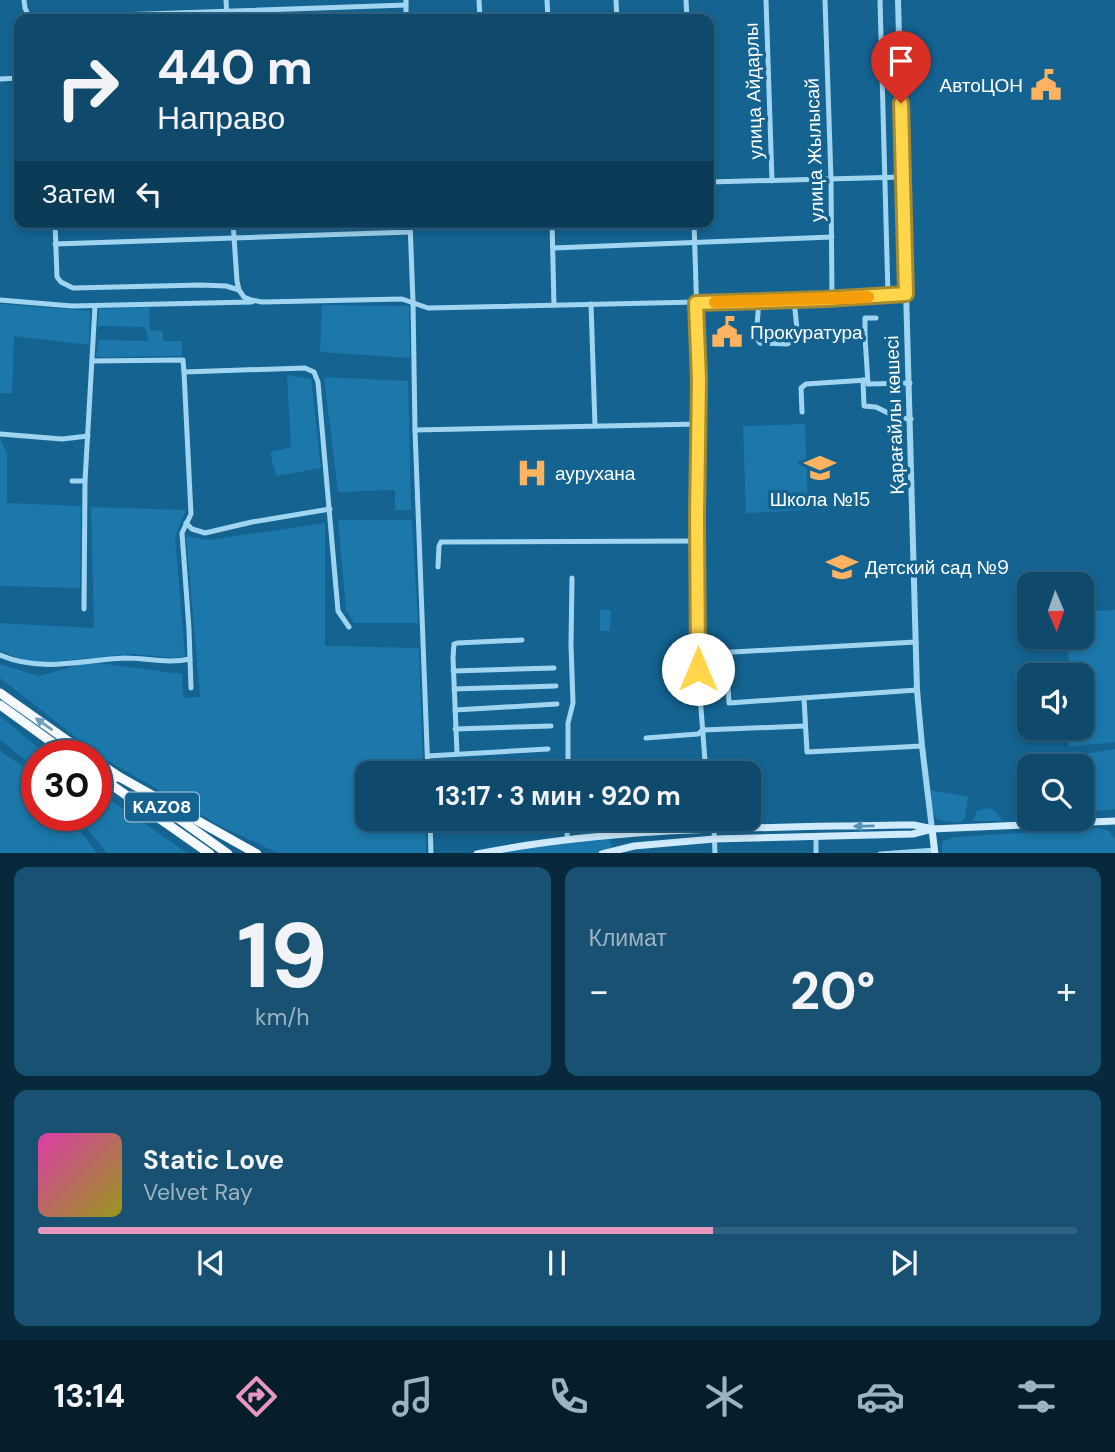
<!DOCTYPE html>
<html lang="ru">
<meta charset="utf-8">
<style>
body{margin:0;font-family:"DM Sans",sans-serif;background:#185172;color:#f1f3f6;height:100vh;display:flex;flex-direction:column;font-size:26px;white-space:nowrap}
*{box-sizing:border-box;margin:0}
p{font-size:23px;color:#9bb3c2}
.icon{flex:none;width:38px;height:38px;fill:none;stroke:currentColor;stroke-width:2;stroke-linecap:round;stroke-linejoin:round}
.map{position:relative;height:853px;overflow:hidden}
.details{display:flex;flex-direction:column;gap:14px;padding:14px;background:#08293c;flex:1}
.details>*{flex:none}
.hud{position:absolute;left:14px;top:14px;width:700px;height:214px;border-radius:14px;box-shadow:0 4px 10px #0003,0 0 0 2px #2f6280;background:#0f4a6d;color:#f1f3f6;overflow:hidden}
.needle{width:46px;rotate:178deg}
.controls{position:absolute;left:1017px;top:572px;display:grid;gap:14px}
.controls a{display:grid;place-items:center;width:77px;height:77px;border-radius:14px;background:#0f4a6d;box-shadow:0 4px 10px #0003,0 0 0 2px #2f6280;font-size:35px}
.speed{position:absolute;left:21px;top:740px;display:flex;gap:14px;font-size:35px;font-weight:700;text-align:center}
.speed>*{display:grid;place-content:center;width:91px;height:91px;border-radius:50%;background:#0f4a6d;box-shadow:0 4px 10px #0003,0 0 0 2px #2f6280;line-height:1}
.speed .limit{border:10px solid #d22;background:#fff;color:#111}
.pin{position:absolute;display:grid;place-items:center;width:60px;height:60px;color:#fff;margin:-72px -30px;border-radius:50% 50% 50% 0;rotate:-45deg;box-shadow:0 0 7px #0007}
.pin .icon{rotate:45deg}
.me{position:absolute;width:77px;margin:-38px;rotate:0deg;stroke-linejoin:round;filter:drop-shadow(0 0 5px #0008)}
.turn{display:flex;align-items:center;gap:24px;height:147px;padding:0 28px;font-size:32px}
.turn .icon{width:91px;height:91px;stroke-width:2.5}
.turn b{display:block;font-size:49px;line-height:60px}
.then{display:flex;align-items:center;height:66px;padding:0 28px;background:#0003;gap:14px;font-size:26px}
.big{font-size:52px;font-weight:700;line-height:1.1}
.details .widget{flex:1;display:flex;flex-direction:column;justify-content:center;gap:10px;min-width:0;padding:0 24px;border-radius:14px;background:#185172}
.details .dial{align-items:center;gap:0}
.dial b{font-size:91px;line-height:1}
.song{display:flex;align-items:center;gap:21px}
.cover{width:84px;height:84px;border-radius:10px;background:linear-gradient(135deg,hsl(320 70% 55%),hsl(60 70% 35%))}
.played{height:7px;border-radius:4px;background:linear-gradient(90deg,#e797bd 65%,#2f6280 65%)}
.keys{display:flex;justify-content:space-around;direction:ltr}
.heat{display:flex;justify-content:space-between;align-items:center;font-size:38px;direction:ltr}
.details .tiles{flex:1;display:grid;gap:14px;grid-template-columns:1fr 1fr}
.widget:last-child{grid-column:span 2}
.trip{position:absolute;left:355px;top:761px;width:406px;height:70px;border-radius:14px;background:#0f4a6d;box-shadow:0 4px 10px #0003,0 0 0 2px #2f6280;font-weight:700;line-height:70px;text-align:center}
.dock{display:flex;height:112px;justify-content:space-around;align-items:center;background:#061e2c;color:#9bb3c2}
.dock .icon{width:49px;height:49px}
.dock .selected{color:#e797bd}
.dock b{font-size:32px;color:#f1f3f6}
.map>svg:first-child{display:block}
.green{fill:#1c78ab}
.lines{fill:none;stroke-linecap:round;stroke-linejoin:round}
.minor{stroke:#a0d5f1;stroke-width:5}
.tertiary{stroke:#a0d5f1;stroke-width:6}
.secondary{stroke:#cfebfc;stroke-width:7}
.trunk{stroke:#f4faff;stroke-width:9}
.oneway{fill:#6e9fbd}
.oneway2{fill:#5593b6}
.route-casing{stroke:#a68a30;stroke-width:18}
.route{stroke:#ffd54a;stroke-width:12}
.slow{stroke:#f59e0b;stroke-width:12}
.labels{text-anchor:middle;stroke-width:7;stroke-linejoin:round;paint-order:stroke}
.shield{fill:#146391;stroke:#b8d0de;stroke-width:2}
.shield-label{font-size:18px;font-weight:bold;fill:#fff}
.poi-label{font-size:19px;fill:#fff;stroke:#146391;text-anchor:start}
.street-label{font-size:19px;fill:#fff;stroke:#146391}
</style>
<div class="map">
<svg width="1115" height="854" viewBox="0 0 1115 854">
<rect width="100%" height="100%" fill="#146391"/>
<!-- green -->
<g class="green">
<path d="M0,304L90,311L89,345L14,336L12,393H0Z"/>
<path d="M322,305L409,306L410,358L320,352Z"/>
<path d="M149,307L150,330L162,331L163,341H182V356L96,357L99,340L148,341L145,327L98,326L99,309Z"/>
<path d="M287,375L311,379L321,468L276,476L270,452L291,447Z"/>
<path d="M324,377L408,381L411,510H395V490L338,492Z"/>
<path d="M805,424L808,510L746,513L743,426Z"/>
<path d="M0,438L7,454V503L81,506L80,588L0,586Z"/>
<path d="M91,507L186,510L175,536L185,656L177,658L131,654L50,662L24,661L0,650V623L94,628Z"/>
<path d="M338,520H412L418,623H354L346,610Z"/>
<path d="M325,523V646L419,648L423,773L368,774V819H425L426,853H278L220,826L100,756L0,678V664L39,676L90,662L182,674L183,698L200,697L186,536L209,540Z"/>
<path d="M600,610H611L610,631H600Z"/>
<path d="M1115,610V742L1069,747V728H1082V676L1069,675L1068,637H1082V612Z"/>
<path d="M0,716L48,756H37V769L0,740Z"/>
<path d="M1115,749V809L1082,812V766H1078L1077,755Z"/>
<path d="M0,751L37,776V816H68L97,853H0Z"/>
<path d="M96,790L187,853H107L76,816H96Z"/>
<path d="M931,790L968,797L965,817L962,822C932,822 933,820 931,790Z"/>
<path d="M987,808L995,810L1002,821H973L977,811Z"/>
<path d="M1098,828L1109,831L1115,839V853H942V842L954,837Z"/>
<path d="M610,835L612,850L603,854H481Z"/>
</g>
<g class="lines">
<!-- minor -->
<g class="minor">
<path d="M24,0L25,8L30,19"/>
<path d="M226,0L227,19"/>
<path d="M406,0V19"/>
<path d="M479,0L480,19"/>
<path d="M547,0L548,19"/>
<path d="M616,0L617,19"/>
<path d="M686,0L687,19"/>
<path d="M766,0L772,181"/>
<path d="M825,0L831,179L832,299"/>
<path d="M880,0L888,295"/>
<path d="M29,18L406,5"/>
<path d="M0,79L19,78"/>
<path d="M709,182L903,177"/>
<path d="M55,222L57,277L61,282L73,288L201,285L226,286L239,290L244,297L251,300L262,302L402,299L428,308L825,299L906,294"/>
<path d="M233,222L237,281L239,290"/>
<path d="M410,222L413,302L415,430L428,774"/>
<path d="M552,222L554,305"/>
<path d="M694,222L699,380L697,516L698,669L706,774"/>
<path d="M55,244L410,232"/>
<path d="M553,248L832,237"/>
<path d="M0,300L72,306L252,302"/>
<path d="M794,300L798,339L865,337L868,384L910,383"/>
<path d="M759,301L756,337L760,343L787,344L798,339"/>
<path d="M591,304L595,426"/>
<path d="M865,337V318H876"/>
<path d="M92,361L183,360L184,372L305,368L314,372L318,382L338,611L349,627"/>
<path d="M184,372L191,514L182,533L189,629L191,688"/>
<path d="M863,380L864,406L876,407L898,418L911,419"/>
<path d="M802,412L801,388L806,384L867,380"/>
<path d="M415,430L698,424"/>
<path d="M0,434L62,439L88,436"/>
<path d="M72,481H85L95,306"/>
<path d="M186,523L192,529L205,533L252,522L330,509"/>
<path d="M438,567L439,546L441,542L697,541"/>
<path d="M84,609L85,481"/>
<path d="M726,653L729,703L917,690"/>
<path d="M698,654L916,642"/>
<path d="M0,655C43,673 80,660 125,658C147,658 168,664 190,659"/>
<path d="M453,671L554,668"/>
<path d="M454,689L556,686"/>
<path d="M804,698L807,752L922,746"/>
<path d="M455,710L557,704"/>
<path d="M455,729L551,726"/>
<path d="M646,738L698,734L703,730L805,726"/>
<path d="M457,753L453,658L454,644L457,643L522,640"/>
<path d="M428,756L548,749"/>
<path d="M568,774V723L573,703L571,645L572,578"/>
<path d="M430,819L431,854"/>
<path d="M709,819L714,829L715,854"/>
<path d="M816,837V854"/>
<path d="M567,839L568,819"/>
<path d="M880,854L935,850"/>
</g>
<!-- tertiary -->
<path class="tertiary" d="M898,0L917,690L922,746L932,829"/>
<!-- secondary -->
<g class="secondary">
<path d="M932,829L935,854"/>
<path d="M477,854C616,826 759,828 900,825H914L928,828"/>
<path d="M602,854L634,846L714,839L913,834L932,829L1115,821"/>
</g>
<!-- trunk -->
<g class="trunk">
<path d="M0,693L89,756"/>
<path d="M0,705L71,756"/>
<path d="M96,761L121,778"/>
<path d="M96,774L210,854"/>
<path d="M110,784L116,775L257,854"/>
<path d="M161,806L228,854"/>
</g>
</g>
<!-- one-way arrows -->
<defs><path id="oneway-solid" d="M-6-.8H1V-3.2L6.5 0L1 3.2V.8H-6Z" transform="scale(1.75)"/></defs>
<use class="oneway" href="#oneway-solid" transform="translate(44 724) rotate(-145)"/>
<use class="oneway2" href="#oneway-solid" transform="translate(864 826) rotate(179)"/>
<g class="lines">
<defs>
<path id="route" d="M698,669L697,516L699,380L696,303L825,299L906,294L901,103"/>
</defs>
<!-- route casing -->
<use href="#route" class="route-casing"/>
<!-- route -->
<use href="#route" class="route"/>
<!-- slow -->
<path class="slow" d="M715,302L868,297"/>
</g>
<!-- icons -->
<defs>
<symbol id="civic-bare" viewBox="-9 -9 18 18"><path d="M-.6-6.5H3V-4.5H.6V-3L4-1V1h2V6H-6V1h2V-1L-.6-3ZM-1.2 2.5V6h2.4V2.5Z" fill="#ffb260" stroke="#146391" stroke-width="2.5" paint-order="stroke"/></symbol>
<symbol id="school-bare" viewBox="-9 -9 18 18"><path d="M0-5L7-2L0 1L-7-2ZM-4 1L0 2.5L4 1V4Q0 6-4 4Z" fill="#ffb260" stroke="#146391" stroke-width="2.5" paint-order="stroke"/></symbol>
<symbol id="hospital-bare" viewBox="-9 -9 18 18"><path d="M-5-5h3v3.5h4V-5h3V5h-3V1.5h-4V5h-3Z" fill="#ffb260" stroke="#146391" stroke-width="2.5" paint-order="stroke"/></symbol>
</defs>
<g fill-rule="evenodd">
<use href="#civic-bare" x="1024" y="63" width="44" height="44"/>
<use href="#civic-bare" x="705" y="310" width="44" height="44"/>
<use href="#school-bare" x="798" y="446" width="44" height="44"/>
<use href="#hospital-bare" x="510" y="451" width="44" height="44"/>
<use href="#school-bare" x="820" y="545" width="44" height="44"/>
</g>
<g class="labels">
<!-- shield labels -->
<rect class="shield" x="125" y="792.5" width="74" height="29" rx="5"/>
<g class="shield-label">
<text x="162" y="813">KAZ08</text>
</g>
<!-- poi labels -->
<g class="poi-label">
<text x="1023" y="92" text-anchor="end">АвтоЦОН</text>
<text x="750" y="339">Прокуратура</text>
<text x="555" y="480">аурухана</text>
<text x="820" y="506" text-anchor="middle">Школа №15</text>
<text x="865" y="574">Детский сад №9</text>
</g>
<!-- street labels -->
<g class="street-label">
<text transform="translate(753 91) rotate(-92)" y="7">улица Айдарлы</text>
<text transform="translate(814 150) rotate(-92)" y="7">улица Жылысай</text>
<text transform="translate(894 415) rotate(-92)" y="7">Қарағайлы көшесі</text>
</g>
</g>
</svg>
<div class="controls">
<a><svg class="needle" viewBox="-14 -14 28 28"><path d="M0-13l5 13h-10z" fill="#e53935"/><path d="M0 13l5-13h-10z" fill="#9bb3c2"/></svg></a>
<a><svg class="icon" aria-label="sound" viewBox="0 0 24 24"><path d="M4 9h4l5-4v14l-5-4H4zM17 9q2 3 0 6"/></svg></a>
<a><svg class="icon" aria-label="search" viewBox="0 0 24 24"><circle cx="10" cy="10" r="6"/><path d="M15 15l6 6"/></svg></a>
</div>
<div class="speed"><div class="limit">30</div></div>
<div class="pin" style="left:901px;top:103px;background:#d93025"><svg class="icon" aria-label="arrive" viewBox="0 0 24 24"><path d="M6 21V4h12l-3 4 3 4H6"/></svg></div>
<svg class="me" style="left:698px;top:669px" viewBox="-20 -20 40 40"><circle r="19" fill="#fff"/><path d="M0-13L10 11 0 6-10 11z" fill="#ffd54a"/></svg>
<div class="trip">13:17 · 3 мин · 920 m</div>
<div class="hud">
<div class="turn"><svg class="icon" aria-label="right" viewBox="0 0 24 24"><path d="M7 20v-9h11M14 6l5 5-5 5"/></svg><div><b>440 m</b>Направо</div></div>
<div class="then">Затем<svg class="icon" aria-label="left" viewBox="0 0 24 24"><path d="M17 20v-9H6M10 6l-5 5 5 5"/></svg></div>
</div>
</div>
<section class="details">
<div class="tiles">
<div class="widget dial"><b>19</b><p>km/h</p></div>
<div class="widget"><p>Климат</p>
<div class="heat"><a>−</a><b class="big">20°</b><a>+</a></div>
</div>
<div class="widget">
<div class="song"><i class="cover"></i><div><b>Static Love</b><p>Velvet Ray</p></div></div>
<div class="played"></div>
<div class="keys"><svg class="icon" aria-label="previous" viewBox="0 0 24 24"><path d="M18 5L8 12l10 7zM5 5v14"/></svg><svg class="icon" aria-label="pause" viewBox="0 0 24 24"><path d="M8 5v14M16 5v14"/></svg><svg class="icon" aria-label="next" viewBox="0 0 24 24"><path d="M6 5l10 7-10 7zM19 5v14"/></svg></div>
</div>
</div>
</section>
<nav class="dock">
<b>13:14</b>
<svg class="icon selected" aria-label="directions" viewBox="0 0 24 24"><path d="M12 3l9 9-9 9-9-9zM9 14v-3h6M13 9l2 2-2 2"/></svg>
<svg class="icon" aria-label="music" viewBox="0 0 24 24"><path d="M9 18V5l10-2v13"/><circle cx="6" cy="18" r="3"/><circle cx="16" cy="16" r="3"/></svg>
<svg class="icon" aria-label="phone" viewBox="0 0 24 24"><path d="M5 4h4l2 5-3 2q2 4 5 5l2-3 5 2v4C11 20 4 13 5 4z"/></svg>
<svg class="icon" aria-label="climate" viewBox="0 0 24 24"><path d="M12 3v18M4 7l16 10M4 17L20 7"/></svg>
<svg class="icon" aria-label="car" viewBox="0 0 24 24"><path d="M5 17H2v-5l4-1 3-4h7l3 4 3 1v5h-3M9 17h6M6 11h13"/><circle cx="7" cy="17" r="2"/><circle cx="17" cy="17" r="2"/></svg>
<svg class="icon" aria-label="filters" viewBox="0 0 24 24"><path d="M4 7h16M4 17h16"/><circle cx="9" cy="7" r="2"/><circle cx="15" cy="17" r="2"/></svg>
</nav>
